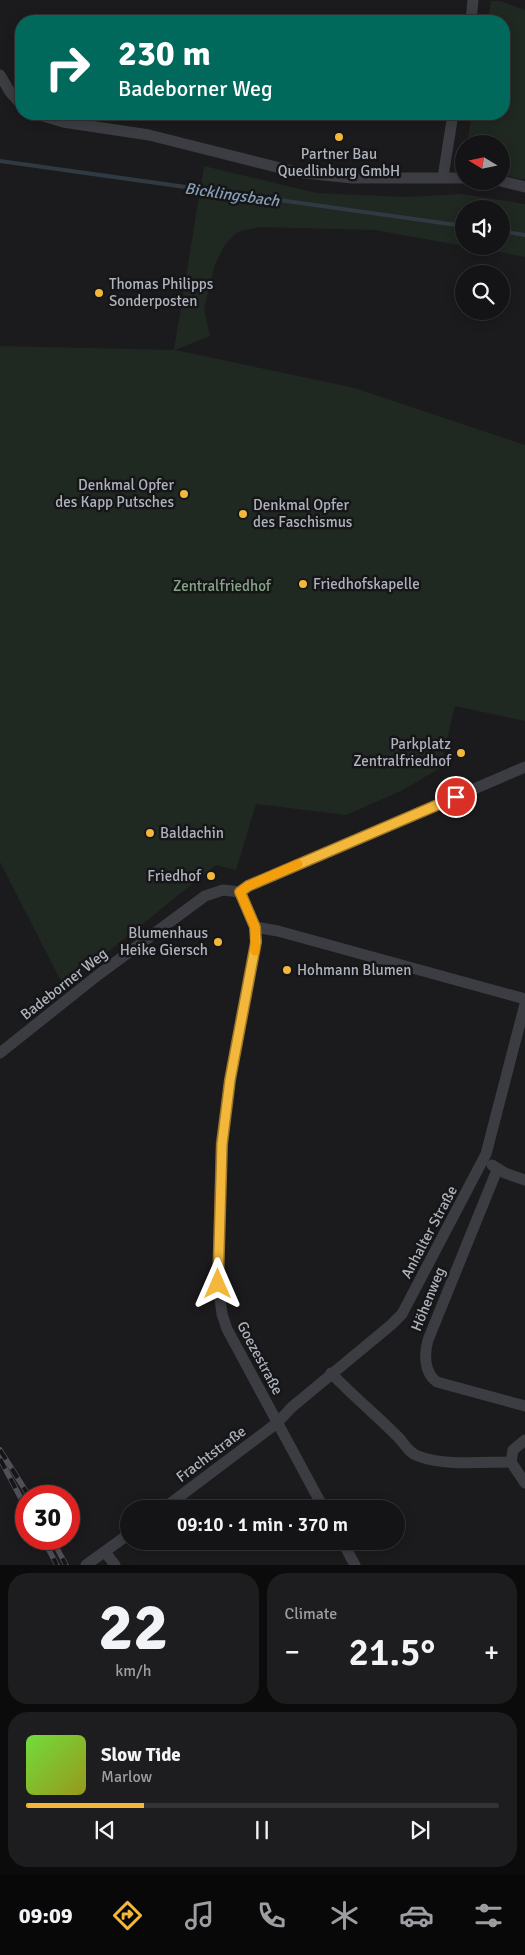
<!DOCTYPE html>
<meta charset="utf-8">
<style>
body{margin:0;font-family:Signika,sans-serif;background:#1d1d1f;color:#f1f3f6;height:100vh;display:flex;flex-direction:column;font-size:19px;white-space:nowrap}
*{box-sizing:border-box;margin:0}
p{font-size:16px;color:#9d9ea1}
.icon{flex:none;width:28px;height:28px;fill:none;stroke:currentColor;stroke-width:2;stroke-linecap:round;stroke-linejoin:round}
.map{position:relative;height:1565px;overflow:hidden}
.side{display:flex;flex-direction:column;gap:8px;padding:8px;background:#0b0b0c;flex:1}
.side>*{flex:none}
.banner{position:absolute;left:15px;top:15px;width:495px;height:105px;border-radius:20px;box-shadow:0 2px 12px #0003,0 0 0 1px #333335;background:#00695c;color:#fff;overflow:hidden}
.needle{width:32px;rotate:280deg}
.fabs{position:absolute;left:455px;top:135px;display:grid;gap:10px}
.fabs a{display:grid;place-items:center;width:55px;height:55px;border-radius:50%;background:#141416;box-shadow:0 2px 12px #0003,0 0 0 1px #333335;font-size:25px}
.speed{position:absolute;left:15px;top:1485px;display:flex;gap:10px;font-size:25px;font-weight:700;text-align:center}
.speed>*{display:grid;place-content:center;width:65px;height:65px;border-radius:50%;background:#141416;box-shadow:0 2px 12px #0003,0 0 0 1px #333335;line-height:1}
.speed .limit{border:8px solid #d22;background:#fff;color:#111}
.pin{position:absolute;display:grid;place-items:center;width:42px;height:42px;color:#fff;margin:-21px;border:2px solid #fff;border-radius:50%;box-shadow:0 1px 5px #0007}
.me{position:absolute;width:55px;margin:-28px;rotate:0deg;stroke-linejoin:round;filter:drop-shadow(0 0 4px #0008)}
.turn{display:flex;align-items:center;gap:18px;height:105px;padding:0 20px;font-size:22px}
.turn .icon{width:65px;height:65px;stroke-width:2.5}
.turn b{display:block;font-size:35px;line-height:42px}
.big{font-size:38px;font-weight:600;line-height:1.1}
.side .tile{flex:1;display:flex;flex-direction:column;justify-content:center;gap:8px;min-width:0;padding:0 18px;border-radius:20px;background:#1d1d1f}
.side .dial{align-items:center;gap:0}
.dial b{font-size:65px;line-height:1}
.song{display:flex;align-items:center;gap:15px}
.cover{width:60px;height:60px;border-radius:8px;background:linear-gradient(135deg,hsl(100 70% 55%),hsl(60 70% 35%))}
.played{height:5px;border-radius:2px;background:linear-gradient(90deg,#f3b73c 25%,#333335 25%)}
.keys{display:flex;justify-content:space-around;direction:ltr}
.heat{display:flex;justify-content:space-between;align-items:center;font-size:28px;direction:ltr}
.side .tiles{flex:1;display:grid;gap:8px;grid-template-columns:1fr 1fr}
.tile:last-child{grid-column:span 2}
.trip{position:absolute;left:120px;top:1500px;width:285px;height:50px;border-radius:25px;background:#141416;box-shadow:0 2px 12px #0003,0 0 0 1px #333335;font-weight:600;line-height:50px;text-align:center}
.dock{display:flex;height:80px;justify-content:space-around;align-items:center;background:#080809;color:#9d9ea1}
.dock .icon{width:35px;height:35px}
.dock .on{color:#f3b73c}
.dock b{font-size:22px;color:#f1f3f6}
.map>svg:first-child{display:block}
.green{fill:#202822}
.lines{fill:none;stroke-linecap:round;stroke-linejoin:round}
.stream{stroke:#303a42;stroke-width:4}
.street{stroke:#3c3d42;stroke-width:11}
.rail-casing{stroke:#4f5157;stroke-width:5.5}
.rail{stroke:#161618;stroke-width:4;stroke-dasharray:11;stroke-linecap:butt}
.route-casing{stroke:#9e7727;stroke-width:12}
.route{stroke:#f3b73c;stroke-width:9}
.slow{stroke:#f59e0b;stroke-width:9}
.poi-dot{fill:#f3b73c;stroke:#161618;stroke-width:2}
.labels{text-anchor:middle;stroke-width:5;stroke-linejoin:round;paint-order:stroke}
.poi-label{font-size:15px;fill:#adb2bc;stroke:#161618;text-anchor:start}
.park-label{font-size:15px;fill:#85a787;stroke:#161618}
.street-label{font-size:15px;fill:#adb2bc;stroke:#161618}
.water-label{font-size:16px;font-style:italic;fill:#859fb7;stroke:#161618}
</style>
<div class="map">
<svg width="525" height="1565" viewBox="0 0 525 1565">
<rect width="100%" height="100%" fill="#1b1b1d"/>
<!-- green -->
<g class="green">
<path d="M491,1H500L525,10V180L501,174V144H467L472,114H504V21H488Z"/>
<path d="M204,166L317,193L406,197L462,194L525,204V257L468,246H501V209H464V246L375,230L259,227L237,232L224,246L215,264L204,309L210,336L175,350L355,388L525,445V721L455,706L440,768L401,791L346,815L256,804L236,870L216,865L64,987L0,862V346L174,350Z"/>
</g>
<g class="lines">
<!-- stream -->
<g class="stream">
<path d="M0,161L464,226"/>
<path d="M501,231L525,235"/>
</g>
<!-- street -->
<g class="street">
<path d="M471,21L473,0"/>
<path d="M0,75L10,92L21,104"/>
<path d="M37,114L63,122L149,135L296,172L352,178H464"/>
<path d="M443,177L453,114"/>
<path d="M501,181L525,187"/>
<path d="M240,892L255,927L256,942L230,1080L221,1144L218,1283L222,1314L227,1329L324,1509"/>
<path d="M240,892L248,886L525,767"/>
<path d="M255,927L278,931L525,999"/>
<path d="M0,1053L98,975L205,896L223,890L240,892"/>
<path d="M492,1165L505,1173L525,1180"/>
<path d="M497,1170L428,1340C424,1354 424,1373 437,1382L525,1406"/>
<path d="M331,1373C352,1395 375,1414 396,1435C404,1442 407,1452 418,1456C443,1466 484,1462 511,1462"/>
<path d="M511,1462L513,1450L525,1440"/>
<path d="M511,1462L525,1483"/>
<path d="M163,1509L277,1423L292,1407L391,1325L402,1314L486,1154L525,1004"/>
<path d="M342,1541L355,1565"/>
<path d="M105,1552L115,1565"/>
<path d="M86,1565L129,1534"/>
</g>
<defs>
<g id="rail">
<path d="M0,1450L29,1496"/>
<path d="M0,1459L26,1508"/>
<path d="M43,1539L57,1565"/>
<path d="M52,1539L66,1565"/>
</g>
</defs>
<!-- rail casing -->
<use href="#rail" class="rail-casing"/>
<!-- rail -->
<use href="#rail" class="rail"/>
</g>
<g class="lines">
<defs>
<path id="route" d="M218,1284L222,1144L230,1080L256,942L255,927L240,892L248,886L456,797"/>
</defs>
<!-- route casing -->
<use href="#route" class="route-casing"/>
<!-- route -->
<use href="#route" class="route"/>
<!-- slow -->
<path class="slow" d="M255,951V927L240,892L248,886L298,864"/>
</g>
<!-- markers -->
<g class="poi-dot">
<circle cx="339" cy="137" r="5"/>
<circle cx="99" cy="293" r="5"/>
<circle cx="184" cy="494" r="5"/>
<circle cx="243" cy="514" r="5"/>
<circle cx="303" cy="584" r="5"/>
<circle cx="461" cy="753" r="5"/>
<circle cx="150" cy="833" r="5"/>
<circle cx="211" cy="876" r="5"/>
<circle cx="218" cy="942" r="5"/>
<circle cx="287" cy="970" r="5"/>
</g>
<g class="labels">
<!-- poi labels -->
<g class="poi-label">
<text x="339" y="159" text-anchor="middle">Partner Bau<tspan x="339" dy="17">Quedlinburg GmbH</tspan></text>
<text x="109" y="289">Thomas Philipps<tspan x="109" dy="17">Sonderposten</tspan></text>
<text x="174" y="490" text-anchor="end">Denkmal Opfer<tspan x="174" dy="17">des Kapp Putsches</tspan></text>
<text x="253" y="510">Denkmal Opfer<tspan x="253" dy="17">des Faschismus</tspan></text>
<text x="313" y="589">Friedhofskapelle</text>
<text x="451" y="749" text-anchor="end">Parkplatz<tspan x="451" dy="17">Zentralfriedhof</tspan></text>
<text x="160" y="838">Baldachin</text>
<text x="201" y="881" text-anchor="end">Friedhof</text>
<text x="208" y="938" text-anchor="end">Blumenhaus<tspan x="208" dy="17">Heike Giersch</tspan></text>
<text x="297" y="975">Hohmann Blumen</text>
</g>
<!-- park labels -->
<g class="park-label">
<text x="222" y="591">Zentralfriedhof</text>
</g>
<!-- street labels -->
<g class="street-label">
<text transform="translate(64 984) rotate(-38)" y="5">Badeborner Weg</text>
<text transform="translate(429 1232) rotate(-62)" y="5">Anhalter Straße</text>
<text transform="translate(428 1299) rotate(-68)" y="5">Höhenweg</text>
<text transform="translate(260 1358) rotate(62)" y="5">Goezestraße</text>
<text transform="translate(211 1454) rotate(-37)" y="5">Frachtstraße</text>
</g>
<!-- water labels -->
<g class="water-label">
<text transform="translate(232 194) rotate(8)" y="6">Bicklingsbach</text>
</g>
</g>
</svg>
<div class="fabs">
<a><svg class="needle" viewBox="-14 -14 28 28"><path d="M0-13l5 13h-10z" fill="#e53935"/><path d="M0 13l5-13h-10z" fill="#9d9ea1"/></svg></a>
<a><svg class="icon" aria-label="sound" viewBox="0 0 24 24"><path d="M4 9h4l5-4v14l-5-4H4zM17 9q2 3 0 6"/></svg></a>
<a><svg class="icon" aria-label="search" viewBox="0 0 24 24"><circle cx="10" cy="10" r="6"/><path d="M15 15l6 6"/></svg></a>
</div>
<div class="speed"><div class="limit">30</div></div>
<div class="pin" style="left:456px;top:797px;background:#d93025"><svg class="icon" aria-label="arrive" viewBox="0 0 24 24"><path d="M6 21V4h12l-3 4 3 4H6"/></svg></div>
<svg class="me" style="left:218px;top:1284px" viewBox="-20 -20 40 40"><path d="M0-17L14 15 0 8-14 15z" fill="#f3b73c" stroke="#fff" stroke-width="4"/></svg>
<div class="trip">09:10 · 1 min · 370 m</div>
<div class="banner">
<div class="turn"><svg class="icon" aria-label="right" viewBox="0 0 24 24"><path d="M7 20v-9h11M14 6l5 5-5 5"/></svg><div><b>230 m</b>Badeborner Weg</div></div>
</div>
</div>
<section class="side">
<div class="tiles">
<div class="tile dial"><b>22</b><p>km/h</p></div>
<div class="tile"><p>Climate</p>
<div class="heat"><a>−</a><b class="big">21.5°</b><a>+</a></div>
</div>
<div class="tile">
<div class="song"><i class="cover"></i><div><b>Slow Tide</b><p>Marlow</p></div></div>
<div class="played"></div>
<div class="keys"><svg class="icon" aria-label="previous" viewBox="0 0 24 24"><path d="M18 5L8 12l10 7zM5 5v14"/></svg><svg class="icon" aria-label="pause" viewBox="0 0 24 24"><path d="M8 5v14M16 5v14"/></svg><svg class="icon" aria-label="next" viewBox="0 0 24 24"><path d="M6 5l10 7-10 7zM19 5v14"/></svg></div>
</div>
</div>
</section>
<nav class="dock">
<b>09:09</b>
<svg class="icon on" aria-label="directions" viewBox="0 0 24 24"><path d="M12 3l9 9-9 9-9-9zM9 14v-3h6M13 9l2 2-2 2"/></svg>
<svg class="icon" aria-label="music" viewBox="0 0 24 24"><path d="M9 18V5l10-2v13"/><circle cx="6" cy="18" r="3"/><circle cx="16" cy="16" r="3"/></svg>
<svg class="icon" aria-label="phone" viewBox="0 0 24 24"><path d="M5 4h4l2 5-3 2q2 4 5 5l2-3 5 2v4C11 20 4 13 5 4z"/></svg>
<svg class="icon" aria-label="climate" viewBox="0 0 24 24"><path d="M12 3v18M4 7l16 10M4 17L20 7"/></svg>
<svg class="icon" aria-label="car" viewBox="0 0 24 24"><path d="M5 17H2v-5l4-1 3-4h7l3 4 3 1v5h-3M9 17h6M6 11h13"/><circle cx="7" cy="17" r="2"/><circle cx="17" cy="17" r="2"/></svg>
<svg class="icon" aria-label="filters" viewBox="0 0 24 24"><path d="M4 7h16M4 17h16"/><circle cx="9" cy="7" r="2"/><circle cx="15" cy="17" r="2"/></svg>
</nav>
